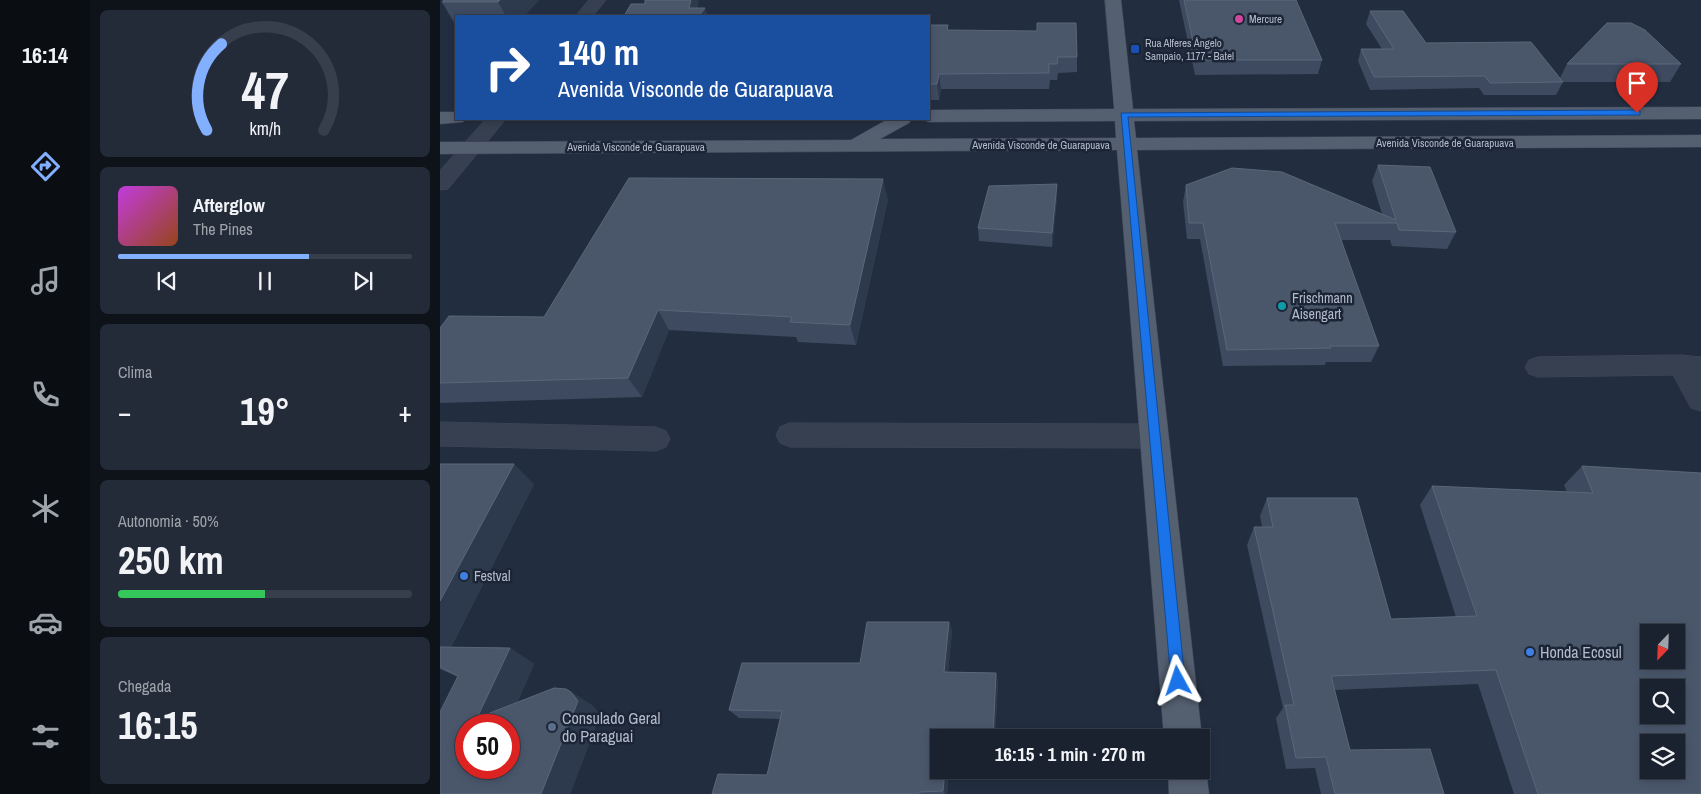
<!DOCTYPE html>
<html lang="pt">
<meta charset="utf-8">
<style>
body{margin:0;font-family:"Archivo Narrow",sans-serif;background:#232a38;color:#f1f3f6;height:100vh;display:flex;flex-direction:column;font-size:19px;white-space:nowrap}
*{box-sizing:border-box;margin:0}
p{font-size:16px;color:#9fa4ab}
.icon{flex:none;width:28px;height:28px;fill:none;stroke:currentColor;stroke-width:2;stroke-linecap:round;stroke-linejoin:round}
.map{position:relative;flex:1;overflow:hidden}
.drawer{display:flex;flex-direction:column;gap:10px;padding:10px;background:#0e131a;width:350px}
.drawer>*{flex:none}
.banner{position:absolute;left:15px;top:15px;width:475px;height:105px;border-radius:0px;box-shadow:0 2px 8px #0003,0 0 0 1px #383f4c;background:#1a4fa0;color:#fff;overflow:hidden}
.needle{width:32px;rotate:203deg}
.fabs{position:absolute;left:1200px;top:624px;display:grid;gap:10px}
.fabs a{display:grid;place-items:center;width:45px;height:45px;border-radius:0px;background:#1a2230;box-shadow:0 2px 8px #0003,0 0 0 1px #383f4c;font-size:25px}
.speed{position:absolute;left:15px;top:714px;display:flex;gap:10px;font-size:25px;font-weight:700;text-align:center}
.speed>*{display:grid;place-content:center;width:65px;height:65px;border-radius:50%;background:#1a2230;box-shadow:0 2px 8px #0003,0 0 0 1px #383f4c;line-height:1}
.speed .limit{border:8px solid #d22;background:#fff;color:#111}
.pin{position:absolute;display:grid;place-items:center;width:42px;height:42px;color:#fff;margin:-51px -21px;border-radius:50% 50% 50% 0;rotate:-45deg;box-shadow:0 0 5px #0007}
.pin .icon{rotate:45deg}
.me{position:absolute;width:55px;margin:-28px;rotate:355deg;stroke-linejoin:round;filter:drop-shadow(0 0 4px #0008)}
.turn{display:flex;align-items:center;gap:18px;height:105px;padding:0 20px;font-size:22px}
.turn .icon{width:65px;height:65px;stroke-width:2.5}
.turn b{display:block;font-size:35px;line-height:42px}
.big{font-size:38px;font-weight:800;line-height:1.1}
.drawer .tile{flex:1;display:flex;flex-direction:column;justify-content:center;gap:8px;min-width:0;padding:0 18px;border-radius:8px;background:#232a38}
.drawer .dial{align-items:center;gap:0}
.dial svg{height:130px;overflow:visible;fill:none;stroke:#383f4c;stroke-width:7;stroke-linecap:round;text-anchor:middle}
.dial text{fill:#f1f3f6;stroke:none}
.song{display:flex;align-items:center;gap:15px}
.cover{width:60px;height:60px;border-radius:8px;background:linear-gradient(135deg,hsl(290 70% 55%),hsl(20 70% 35%))}
.played{height:5px;border-radius:2px;background:linear-gradient(90deg,#83afff 65%,#383f4c 65%)}
.keys{display:flex;justify-content:space-around;direction:ltr}
.heat{display:flex;justify-content:space-between;align-items:center;font-size:28px;direction:ltr}
.charge{height:8px;border-radius:4px;background:linear-gradient(90deg,#34c759 50%,#383f4c 0)}
.trip{position:absolute;left:490px;top:729px;width:280px;height:50px;border-radius:0px;background:#1a2230;box-shadow:0 2px 8px #0003,0 0 0 1px #383f4c;font-weight:800;line-height:50px;text-align:center}
main{display:flex;flex:1;min-height:0}
.menu{display:flex;flex-direction:column;width:90px;justify-content:space-around;align-items:center;background:#0a0e13;color:#9fa4ab}
.menu .icon{width:35px;height:35px}
.menu .active{color:#83afff}
.menu b{font-size:22px;color:#f1f3f6}
.map>svg:first-child{display:block}
.lines{fill:none;stroke-linecap:round;stroke-linejoin:round}
.minor-casing{stroke:#404959;stroke-width:1}
.major-casing{stroke:#404959;stroke-width:1}
.minor{fill:#364050;fill-rule:evenodd}
.major{fill:#545f70;fill-rule:evenodd}
.wall{fill:#3d4a5f}
.shaded-wall{fill:#2d3a4e}
.building{fill:#4a576b;stroke:#5a667a;fill-rule:evenodd}
.route{fill:#1a73e8;stroke:#114b97}
.hotel-dot{fill:#d1479c;stroke:#1b2535;stroke-width:2}
.transit-dot{fill:#1a4fb4;stroke:#1b2535;stroke-width:2}
.culture-dot{fill:#0f9aa8;stroke:#1b2535;stroke-width:2}
.shop-dot{fill:#3f7fe0;stroke:#1b2535;stroke-width:2}
.service-dot{fill:#5c6f8a;stroke:#1b2535;stroke-width:2}
.labels{text-anchor:middle;stroke-width:5;stroke-linejoin:round;paint-order:stroke}
.far-poi-label{font-size:11px;fill:#b3bbcb;stroke:#1b2535;text-anchor:start}
.far-street-label{font-size:11px;fill:#b3bbcb;stroke:#1b2535}
.poi-label{font-size:14px;fill:#b3bbcb;stroke:#1b2535;text-anchor:start}
.near-poi-label{font-size:16px;fill:#b3bbcb;stroke:#1b2535;text-anchor:start}
</style>
<main>
<nav class="menu">
<b>16:14</b>
<svg class="icon active" aria-label="directions" viewBox="0 0 24 24"><path d="M12 3l9 9-9 9-9-9zM9 14v-3h6M13 9l2 2-2 2"/></svg>
<svg class="icon" aria-label="music" viewBox="0 0 24 24"><path d="M9 18V5l10-2v13"/><circle cx="6" cy="18" r="3"/><circle cx="16" cy="16" r="3"/></svg>
<svg class="icon" aria-label="phone" viewBox="0 0 24 24"><path d="M5 4h4l2 5-3 2q2 4 5 5l2-3 5 2v4C11 20 4 13 5 4z"/></svg>
<svg class="icon" aria-label="climate" viewBox="0 0 24 24"><path d="M12 3v18M4 7l16 10M4 17L20 7"/></svg>
<svg class="icon" aria-label="car" viewBox="0 0 24 24"><path d="M5 17H2v-5l4-1 3-4h7l3 4 3 1v5h-3M9 17h6M6 11h13"/><circle cx="7" cy="17" r="2"/><circle cx="17" cy="17" r="2"/></svg>
<svg class="icon" aria-label="filters" viewBox="0 0 24 24"><path d="M4 7h16M4 17h16"/><circle cx="9" cy="7" r="2"/><circle cx="15" cy="17" r="2"/></svg>
</nav>
<section class="drawer">
<div class="tile dial"><svg viewBox="0 0 100 80">
<path d="M14 69A42 42 0 1 1 86 69"/>
<path d="M14 69A42 42 0 0 1 23 16" stroke="#83afff"/>
<text x="50" y="56" font-size="32" font-weight="700">47</text>
<text x="50" y="72" font-size="11">km/h</text>
</svg></div>
<div class="tile">
<div class="song"><i class="cover"></i><div><b>Afterglow</b><p>The Pines</p></div></div>
<div class="played"></div>
<div class="keys"><svg class="icon" aria-label="previous" viewBox="0 0 24 24"><path d="M18 5L8 12l10 7zM5 5v14"/></svg><svg class="icon" aria-label="pause" viewBox="0 0 24 24"><path d="M8 5v14M16 5v14"/></svg><svg class="icon" aria-label="next" viewBox="0 0 24 24"><path d="M6 5l10 7-10 7zM19 5v14"/></svg></div>
</div>
<div class="tile"><p>Clima</p>
<div class="heat"><a>−</a><b class="big">19°</b><a>+</a></div>
</div>
<div class="tile"><p>Autonomia · 50%</p><b class="big">250 km</b><div class="charge"></div></div>
<div class="tile"><p>Chegada</p><b class="big">16:15</b></div>
</section>
<div class="map">
<svg width="1261" height="794" viewBox="0 0 1261 794">
<rect width="100%" height="100%" fill="#222e40"/>
<g class="lines">
<defs>
<g id="minor">
<path d="M149,0H166L153,16H136Z"/>
<path d="M46,119H66L8,189L0,190V171Z"/>
<path d="M1241,355L1261,357V411L1251,408L1233,375L1098,377L1089,374L1085,367L1089,360L1098,357Z"/>
<path d="M0,422L216,427L226,431L230,439L226,447L216,451L0,446Z"/>
<path d="M350,423L715,424L725,428L729,436L725,444L715,448L350,447L340,443L336,435L340,427Z"/>
</g>
<g id="major">
<path d="M665,0H681L693,109L1261,107V119L694,121L696,138L1261,135V147L697,150L762,738L761,739V738H724L677,150L0,154V142L411,140L448,119H472L469,123L440,139L676,138L675,121L489,122L481,119H489V110L674,109Z"/>
<path d="M0,112H16V119H25L23,122L0,124Z"/>
<path d="M761,758L766,770L769,794H729L728,770H761Z"/>
</g>
</defs>
<!-- minor casing -->
<use href="#minor" class="minor-casing"/>
<!-- major casing -->
<use href="#major" class="major-casing"/>
<!-- minor -->
<use href="#minor" class="minor"/>
<!-- major -->
<use href="#major" class="major"/>
</g>
<!-- wall -->
<g class="wall">
<path d="M99,0L84,16H16V26L2,2Z"/>
<path d="M739,0H856L882,60L878,74L755,75Z"/>
<path d="M930,11L986,43L1120,78L1127,64H1241L1230,82H1123L1116,95H1044L1039,88L930,90L918,61L921,49H942L926,24Z"/>
<path d="M489,25L509,30L637,57V72L618,73L617,80H610L609,89H501L499,100H489Z"/>
<path d="M938,165L1016,232L1007,249L952,246L950,240H901L939,346L931,362H886L885,365L783,366L760,239H747L743,202L746,185L942,214L932,181Z"/>
<path d="M617,197L612,247L539,241L538,228Z"/>
<path d="M448,199L416,345L358,342L356,337L229,330L202,397L0,403V328L104,317Z"/>
<path d="M0,464L94,484L11,647L70,648L94,664L77,703L131,692L153,706L160,715L130,794H0L18,677L0,669Z"/>
<path d="M1142,466L1261,473V794H1074L1038,684L894,690L910,750L1004,794H881L875,768L846,769L836,718L843,708L807,545L814,527H822L820,516L827,498L951,619L1016,617L980,505L992,486L1127,492L1124,485Z"/>
<path d="M509,622L512,631L508,672L556,673L558,682L555,738H499V770H509L507,794H272L327,775L340,719L299,718L289,710L420,663Z"/>
</g>
<!-- shaded-wall -->
<g class="shaded-wall">
<path d="M60,0H99L84,16H66L58,2Z"/>
<path d="M251,0H259L256,16L249,8Z"/>
<path d="M265,8L268,16H259Z"/>
<path d="M499,74L501,89L499,100L497,84Z"/>
<path d="M443,179L448,199L416,345L410,325Z"/>
<path d="M617,184V197L612,247V233Z"/>
<path d="M218,310L229,330L202,397L188,378Z"/>
<path d="M74,464L94,484L3,662L0,660V601Z"/>
<path d="M509,622L512,631L507,681L504,672Z"/>
<path d="M70,648L94,664L67,725L37,718Z"/>
<path d="M556,673L558,682L555,738H553Z"/>
<path d="M131,692L153,706L160,715L130,794H101Z"/>
<path d="M505,770H509L507,794H505L503,791Z"/>
</g>
<!-- building -->
<g class="building">
<path d="M4,0H60L58,2H2Z"/>
<path d="M205,0H251L249,8H265L259,16H184L191,4H205Z"/>
<path d="M744,0H856L882,60H757Z"/>
<path d="M930,11H963L986,43L1091,42L1123,82L1050,83L1045,76L934,77L921,49H954Z"/>
<path d="M597,23H636L637,57H618L617,64H609V73L499,74L497,84H489V25H508L507,30L597,31Z"/>
<path d="M1167,23H1191L1205,30L1241,64H1127Z"/>
<path d="M938,165L990,167L1016,232L959,230L957,223H895L939,346H890L891,348L787,350L763,223H749L746,185L792,168L842,172L956,220Z"/>
<path d="M189,178L443,179L410,325L350,322L352,317L218,310L188,378L0,383V328L9,316L104,317Z"/>
<path d="M617,184L612,233L538,228L549,186Z"/>
<path d="M0,464H74L0,601Z"/>
<path d="M1142,466L1261,473V794H1098L1056,670L891,676L910,750L990,749L1004,794H895L886,757L856,758L845,705H854L814,527H833L827,498H917L951,619L1037,616L992,486L1153,493ZM1209,632H1236V660H1209ZM1209,688H1236V715H1209ZM1209,742H1236V770H1209Z"/>
<path d="M427,622H509L504,672L556,673L553,738H499V770H505L503,791L479,792L478,794H272L278,774L327,775L342,711L289,710L302,663H420Z"/>
<path d="M0,647L70,648L37,718L114,688L126,689L131,692L138,701L101,794H0V712L18,676L0,667ZM26,725H69V768H26Z"/>
</g>
<!-- route -->
<path class="route" d="M1197,110L1200,111V115L688,117L745,681L743,686L738,688L733,686L731,681L681,113Z"/>
<!-- markers -->
<circle class="hotel-dot" cx="799" cy="19" r="5"/>
<rect class="transit-dot" x="690" y="44" width="10" height="10" rx="2.5"/>
<circle class="culture-dot" cx="842" cy="306" r="5"/>
<g class="shop-dot">
<circle cx="24" cy="576" r="5"/>
<circle cx="1090" cy="652" r="5"/>
</g>
<circle class="service-dot" cx="112" cy="727" r="5"/>
<g class="labels">
<!-- far-poi labels -->
<g class="far-poi-label">
<text x="809" y="23">Mercure</text>
<text x="705" y="47">Rua Alferes Ângelo<tspan x="705" dy="13">Sampaio, 1177 - Batel</tspan></text>
</g>
<!-- far-street labels -->
<g class="far-street-label">
<text x="1005" y="147">Avenida Visconde de Guarapuava</text>
<text x="601" y="149">Avenida Visconde de Guarapuava</text>
<text x="196" y="151">Avenida Visconde de Guarapuava</text>
</g>
<!-- poi labels -->
<g class="poi-label">
<text x="852" y="303">Frischmann<tspan x="852" dy="16">Aisengart</tspan></text>
<text x="34" y="581">Festval</text>
</g>
<!-- near-poi labels -->
<g class="near-poi-label">
<text x="1100" y="658">Honda Ecosul</text>
<text x="122" y="724">Consulado Geral<tspan x="122" dy="18">do Paraguai</tspan></text>
</g>
</g>
</svg>
<div class="fabs">
<a><svg class="needle" viewBox="-14 -14 28 28"><path d="M0-13l5 13h-10z" fill="#e53935"/><path d="M0 13l5-13h-10z" fill="#9fa4ab"/></svg></a>
<a><svg class="icon" aria-label="search" viewBox="0 0 24 24"><circle cx="10" cy="10" r="6"/><path d="M15 15l6 6"/></svg></a>
<a><svg class="icon" aria-label="layers" viewBox="0 0 24 24"><path d="M12 4l9 5-9 5-9-5zM3 14l9 5 9-5"/></svg></a>
</div>
<div class="speed"><div class="limit">50</div></div>
<div class="pin" style="left:1197px;top:113px;background:#d93025"><svg class="icon" aria-label="arrive" viewBox="0 0 24 24"><path d="M6 21V4h12l-3 4 3 4H6"/></svg></div>
<svg class="me" style="left:738px;top:681px" viewBox="-20 -20 40 40"><path d="M0-17L14 15 0 8-14 15z" fill="#1a73e8" stroke="#fff" stroke-width="4"/></svg>
<div class="trip">16:15 · 1 min · 270 m</div>
<div class="banner">
<div class="turn"><svg class="icon" aria-label="right" viewBox="0 0 24 24"><path d="M7 20v-9h11M14 6l5 5-5 5"/></svg><div><b>140 m</b>Avenida Visconde de Guarapuava</div></div>
</div>
</div>
</main>
